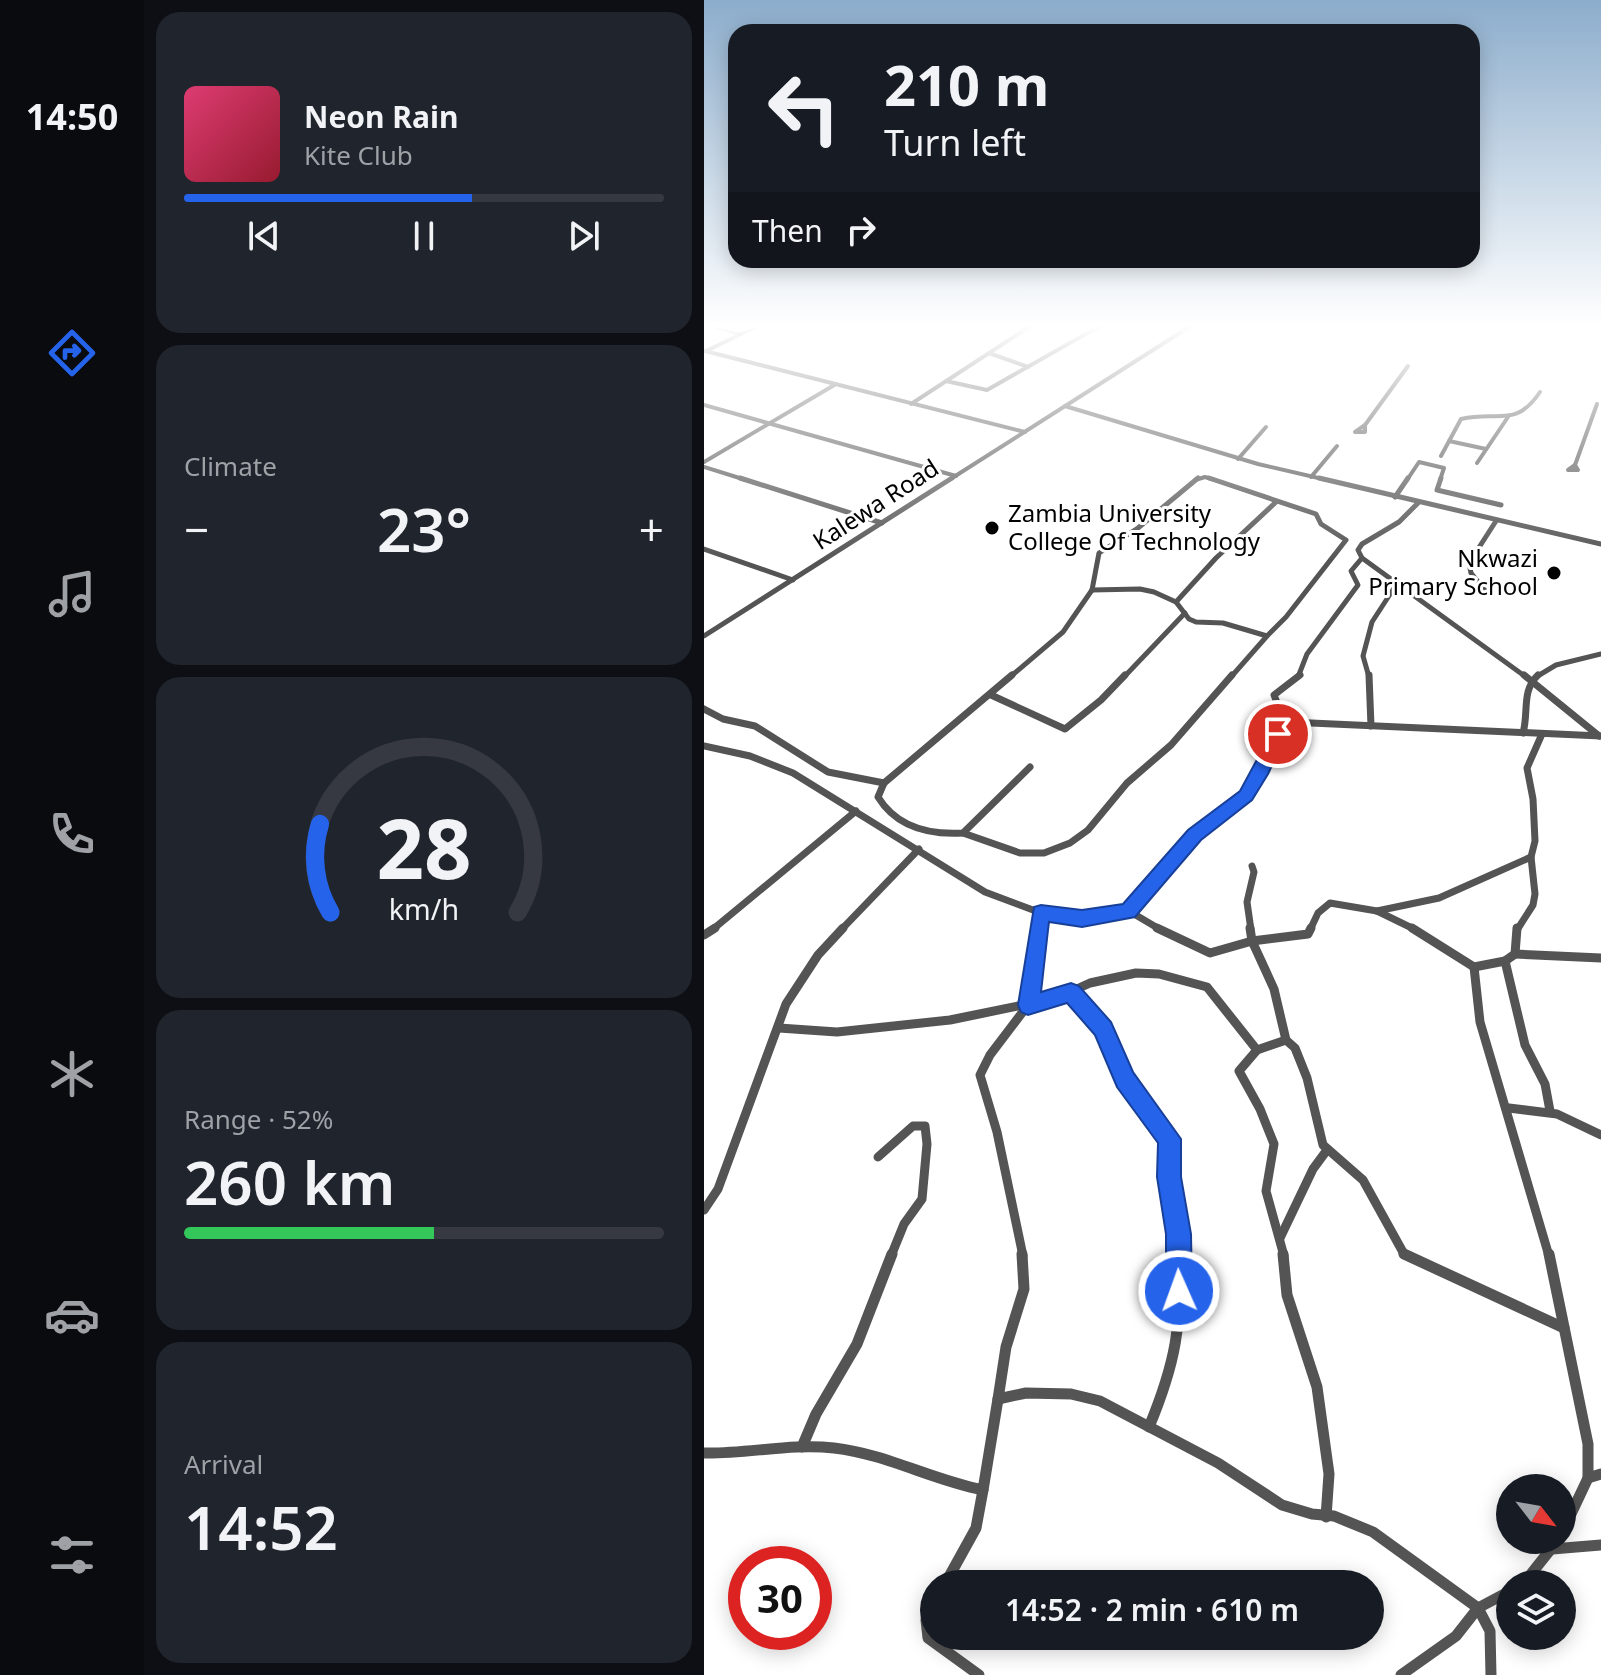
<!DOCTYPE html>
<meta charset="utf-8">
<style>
body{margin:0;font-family:"Noto Sans",sans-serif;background:#20242c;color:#f1f3f6;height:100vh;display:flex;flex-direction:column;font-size:30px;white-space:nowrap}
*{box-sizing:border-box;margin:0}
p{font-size:26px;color:#9ea1a6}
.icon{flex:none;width:44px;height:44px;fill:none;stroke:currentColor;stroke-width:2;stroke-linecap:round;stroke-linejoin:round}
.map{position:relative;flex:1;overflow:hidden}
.side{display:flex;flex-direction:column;gap:12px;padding:12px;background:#0d0f14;width:560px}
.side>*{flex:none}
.guide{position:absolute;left:24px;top:24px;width:752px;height:244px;border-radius:24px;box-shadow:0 4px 20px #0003;background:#171b24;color:#f1f3f6;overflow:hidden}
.needle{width:52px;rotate:121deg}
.controls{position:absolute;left:792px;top:1474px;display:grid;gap:16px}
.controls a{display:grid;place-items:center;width:80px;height:80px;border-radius:50%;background:#171b24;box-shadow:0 4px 20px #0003;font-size:40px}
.speed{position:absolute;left:24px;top:1546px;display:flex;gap:16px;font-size:40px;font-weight:700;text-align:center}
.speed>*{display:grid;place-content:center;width:104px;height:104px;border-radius:50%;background:#171b24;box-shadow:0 4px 20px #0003;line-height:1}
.speed .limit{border:12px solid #d22;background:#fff;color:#111}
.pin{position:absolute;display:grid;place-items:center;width:68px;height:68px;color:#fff;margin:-34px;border:4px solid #fff;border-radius:50%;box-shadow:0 2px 8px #0007}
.me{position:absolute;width:88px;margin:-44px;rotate:358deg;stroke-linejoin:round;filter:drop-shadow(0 0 6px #0008)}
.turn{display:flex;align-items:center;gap:28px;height:168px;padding:0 24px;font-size:36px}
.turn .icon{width:104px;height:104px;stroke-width:2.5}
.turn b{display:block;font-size:56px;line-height:68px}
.then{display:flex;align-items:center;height:76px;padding:0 24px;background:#0003;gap:16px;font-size:30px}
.big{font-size:60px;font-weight:600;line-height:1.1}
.side .tile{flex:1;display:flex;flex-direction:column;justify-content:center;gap:12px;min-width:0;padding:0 28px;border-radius:24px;background:#20242c}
.side .dial{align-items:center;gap:0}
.dial svg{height:208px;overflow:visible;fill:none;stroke:#363941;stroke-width:7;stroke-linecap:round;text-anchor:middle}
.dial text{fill:#f1f3f6;stroke:none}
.song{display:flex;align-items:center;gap:24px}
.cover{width:96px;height:96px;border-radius:12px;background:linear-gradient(135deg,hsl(340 70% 55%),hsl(350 70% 35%))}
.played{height:8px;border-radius:4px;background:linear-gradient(90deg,#2563eb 60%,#363941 60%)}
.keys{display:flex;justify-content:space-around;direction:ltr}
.heat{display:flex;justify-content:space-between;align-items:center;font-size:44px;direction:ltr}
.charge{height:12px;border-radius:6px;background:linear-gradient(90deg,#34c759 52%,#363941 0)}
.trip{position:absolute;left:216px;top:1570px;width:464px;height:80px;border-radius:40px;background:#171b24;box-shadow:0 4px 20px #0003;font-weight:600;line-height:80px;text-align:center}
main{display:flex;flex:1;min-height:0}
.dock{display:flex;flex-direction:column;width:144px;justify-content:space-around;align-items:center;background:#090b0e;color:#9ea1a6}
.dock .icon{width:56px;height:56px}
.dock .on{color:#2563eb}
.dock b{font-size:36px;color:#f1f3f6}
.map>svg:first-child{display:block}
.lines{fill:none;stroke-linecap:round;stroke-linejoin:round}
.minor-far4{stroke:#545454;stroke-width:4}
.minor-far3{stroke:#545454;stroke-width:5}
.minor-far2{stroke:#545454;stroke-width:7}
.minor-far1{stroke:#545454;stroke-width:9}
.minor{stroke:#545454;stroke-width:11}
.secondary{fill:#212121;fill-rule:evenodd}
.route{fill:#2563eb;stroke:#184099;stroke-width:2}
.poi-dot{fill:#000;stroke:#fff;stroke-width:3}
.labels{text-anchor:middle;stroke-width:6;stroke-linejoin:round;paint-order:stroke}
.far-street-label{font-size:24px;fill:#000;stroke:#fff}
.far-poi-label{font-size:24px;fill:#000;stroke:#fff;text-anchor:start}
</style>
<main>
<nav class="dock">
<b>14:50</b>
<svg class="icon on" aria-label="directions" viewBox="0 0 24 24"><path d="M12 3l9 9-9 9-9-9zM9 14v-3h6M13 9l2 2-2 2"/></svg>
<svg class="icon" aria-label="music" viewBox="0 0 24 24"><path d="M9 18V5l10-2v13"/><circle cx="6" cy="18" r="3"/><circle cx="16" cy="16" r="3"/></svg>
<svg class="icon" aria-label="phone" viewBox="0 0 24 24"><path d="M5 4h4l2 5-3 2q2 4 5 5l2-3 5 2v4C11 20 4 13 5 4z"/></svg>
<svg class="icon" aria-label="climate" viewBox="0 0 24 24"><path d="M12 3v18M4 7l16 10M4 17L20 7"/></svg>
<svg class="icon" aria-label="car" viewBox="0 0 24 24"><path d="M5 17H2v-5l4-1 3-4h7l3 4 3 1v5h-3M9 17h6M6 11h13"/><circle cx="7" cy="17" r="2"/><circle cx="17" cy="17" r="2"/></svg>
<svg class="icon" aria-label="filters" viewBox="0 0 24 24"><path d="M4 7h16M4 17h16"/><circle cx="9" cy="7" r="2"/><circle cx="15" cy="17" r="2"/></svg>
</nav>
<section class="side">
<div class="tile">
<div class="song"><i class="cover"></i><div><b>Neon Rain</b><p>Kite Club</p></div></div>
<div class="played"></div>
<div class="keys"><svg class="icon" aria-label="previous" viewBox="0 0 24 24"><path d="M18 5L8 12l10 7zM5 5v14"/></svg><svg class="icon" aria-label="pause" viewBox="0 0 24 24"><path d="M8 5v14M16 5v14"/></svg><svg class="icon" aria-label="next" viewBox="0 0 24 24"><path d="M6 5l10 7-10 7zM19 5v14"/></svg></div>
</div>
<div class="tile"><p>Climate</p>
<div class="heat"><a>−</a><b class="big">23°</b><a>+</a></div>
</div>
<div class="tile dial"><svg viewBox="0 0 100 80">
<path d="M14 69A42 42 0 1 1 86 69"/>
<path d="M14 69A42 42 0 0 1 10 35" stroke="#2563eb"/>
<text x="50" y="56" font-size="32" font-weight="700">28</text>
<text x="50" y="72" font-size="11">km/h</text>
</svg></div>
<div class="tile"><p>Range · 52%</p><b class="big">260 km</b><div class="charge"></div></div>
<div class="tile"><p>Arrival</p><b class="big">14:52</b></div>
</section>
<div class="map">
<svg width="897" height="1675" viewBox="0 0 897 1675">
<rect width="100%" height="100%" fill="#fff"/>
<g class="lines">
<!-- minor-far4 -->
<g class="minor-far4">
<path d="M1,351L321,432"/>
<path d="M2,351L37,334"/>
<path d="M285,353L324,367"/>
<path d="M242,381L283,390L394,327"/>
<path d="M207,404L325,327"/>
<path d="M0,405L252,476"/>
<path d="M361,406L554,464L623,480"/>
<path d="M661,425V432H651Z"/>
<path d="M661,425L704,366"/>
<path d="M745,441L782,449"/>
<path d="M737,456L757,419C794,410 811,429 836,392"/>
<path d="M534,459L562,427"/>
<path d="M0,462L132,384"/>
<path d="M773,463L804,417"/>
<path d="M871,465L874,470H864Z"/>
<path d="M871,465L893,404"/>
<path d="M0,467L42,480"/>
<path d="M607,477L633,446"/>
<path d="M245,480L485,327"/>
<path d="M491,480L501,477L511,480"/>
<path d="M703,480L715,462L740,468L736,480"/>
</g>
<!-- minor-far3 -->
<g class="minor-far3">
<path d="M36,478L178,523"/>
<path d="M615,478L897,544"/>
<path d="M737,478L733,490L797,505"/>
<path d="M691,497L704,478"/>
<path d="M714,503L695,522L658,544L654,550L658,558L822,677"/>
<path d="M0,549L89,580"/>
<path d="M388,590L395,553L434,528L494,478"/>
<path d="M388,590L436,589L450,592L472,602L485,619L492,622L519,623L563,636L582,617L642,540L617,524L612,514L505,478"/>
<path d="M783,593L767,573L765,563L792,521"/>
<path d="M472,602L512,558L572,502"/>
<path d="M0,636L248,478"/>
<path d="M306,677L359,632L388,590"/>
<path d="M420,677L481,613"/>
<path d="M527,677L563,636"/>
<path d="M594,677L603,654L654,585L647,571L658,558"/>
<path d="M665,677L659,656L668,622L692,585"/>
<path d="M832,677L852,665L897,654"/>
</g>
<!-- minor-far2 -->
<g class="minor-far2">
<path d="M665,675L667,726"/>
<path d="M820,675L895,736"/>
<path d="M287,695L361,729L397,700L421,675"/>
<path d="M0,709L19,719L51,726L124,772L180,783L308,675"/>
<path d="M581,723L570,695L596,675"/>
<path d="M819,733C825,712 817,691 834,675"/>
<path d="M0,746L46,756L89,773L281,892L337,913L378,919L425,911L491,835L542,795L578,727L585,722L897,736"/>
<path d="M180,783L174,797C193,828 225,835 259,833L326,767"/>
<path d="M259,833L316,853H340L366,843L384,830L423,783L467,745L528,675"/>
<path d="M425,911L457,930"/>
<path d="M673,911L735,898L827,857"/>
<path d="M8,930L152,811"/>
<path d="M137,930L215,849"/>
<path d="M335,930L337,913"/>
<path d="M547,930L543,902L550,872L548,866"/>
<path d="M606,930L614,913L626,903L673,911L712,930"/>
<path d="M813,930L829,905L831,894L827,857L831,841L829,799L823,768L838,734"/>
</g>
<!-- minor-far1 -->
<g class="minor-far1">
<path d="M453,928L506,953L548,941L570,989L582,1040L591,1048L603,1078L619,1145L659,1180L700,1254L704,1256"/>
<path d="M546,928L548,941L604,934L607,928"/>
<path d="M708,928L770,967L801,961L811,954L813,928"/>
<path d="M0,935L11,928"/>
<path d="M811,954L897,958"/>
<path d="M801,961L821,1045L841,1084L846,1111"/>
<path d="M770,967L776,1022L845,1256"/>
<path d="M367,993L400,1029L421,1079L466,1139L465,1177L475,1256"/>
<path d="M75,1028L133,1032L246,1020L353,998L386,983L432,973L455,974L503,987L553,1050"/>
<path d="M805,1108L853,1114L897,1135"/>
<path d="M174,1157L209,1126H221L223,1144L218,1199L200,1224L187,1256"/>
<path d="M0,1210L14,1189L82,1004L114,955L139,928"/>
<path d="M576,1238L609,1169L623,1150"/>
<path d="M319,1256L293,1132L276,1075L286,1055L324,1005L335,928"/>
<path d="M580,1256L562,1191L570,1144L556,1109L535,1071L553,1050L582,1040"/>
</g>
<!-- minor -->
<g class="minor">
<path d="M318,1254L320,1289L302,1347L294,1399L322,1393L367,1394L396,1401L514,1463L578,1505L608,1514L630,1516L669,1532L774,1608L786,1631L787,1675"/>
<path d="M579,1254L583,1295L613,1387L625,1474L622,1517"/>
<path d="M700,1254L860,1328"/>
<path d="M845,1254L884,1444V1478L858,1533"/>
<path d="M445,1427C472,1362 478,1325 475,1254"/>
<path d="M98,1447L112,1414L153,1344L188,1254"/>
<path d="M0,1453C43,1454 87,1443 130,1448C182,1454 228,1480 279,1490L294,1399"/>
<path d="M884,1478L897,1474"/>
<path d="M848,1549L897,1545"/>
<path d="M241,1584L272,1528L279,1490"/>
<path d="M819,1584L854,1540"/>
<path d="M230,1603L222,1620L224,1638L275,1675"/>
<path d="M697,1675L752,1636L774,1608L806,1591"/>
</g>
<!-- secondary -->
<path class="secondary" d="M5,327C15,326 25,332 35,332C42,332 48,327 56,327L37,336Z"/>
</g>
<!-- sky -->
<linearGradient id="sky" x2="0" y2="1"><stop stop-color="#8cadcc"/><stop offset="0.58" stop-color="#fff"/><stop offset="1" stop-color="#fff" stop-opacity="0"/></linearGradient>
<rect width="897" height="561" fill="url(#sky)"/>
<!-- route -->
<path class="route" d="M574,728L583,734L564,774L548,800L497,840L431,917L378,927L345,922L344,930L337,992L367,983L375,986L407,1022L429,1072L477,1139V1177L487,1234L488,1291L485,1300L475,1304L466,1300L462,1291V1234L453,1177L454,1143L413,1087L391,1035L363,1003L324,1015L317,1012L314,1005L330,907L337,905L378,910L419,904L484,830L536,791L569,730Z"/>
<!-- markers -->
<g class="poi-dot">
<circle cx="288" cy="528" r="8"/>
<circle cx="850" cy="573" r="8"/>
</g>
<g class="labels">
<!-- far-street labels -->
<g class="far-street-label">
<text transform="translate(172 505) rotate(-33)" y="8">Kalewa Road</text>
</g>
<!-- far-poi labels -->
<g class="far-poi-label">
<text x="304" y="522">Zambia University<tspan x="304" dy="28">College Of Technology</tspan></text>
<text x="834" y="567" text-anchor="end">Nkwazi<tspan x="834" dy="28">Primary School</tspan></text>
</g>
</g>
</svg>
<div class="controls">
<a><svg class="needle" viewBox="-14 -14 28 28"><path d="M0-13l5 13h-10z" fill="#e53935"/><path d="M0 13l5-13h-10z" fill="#9ea1a6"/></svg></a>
<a><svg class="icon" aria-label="layers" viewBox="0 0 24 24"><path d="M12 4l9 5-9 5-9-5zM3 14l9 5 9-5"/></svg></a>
</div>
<div class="speed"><div class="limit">30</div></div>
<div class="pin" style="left:574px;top:734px;background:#d93025"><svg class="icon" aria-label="arrive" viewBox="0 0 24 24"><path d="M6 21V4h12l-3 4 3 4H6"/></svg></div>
<svg class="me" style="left:475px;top:1291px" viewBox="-20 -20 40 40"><circle r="17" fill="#2563eb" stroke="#fff" stroke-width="3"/><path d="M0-11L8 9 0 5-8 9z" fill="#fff"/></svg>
<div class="trip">14:52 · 2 min · 610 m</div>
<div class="guide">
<div class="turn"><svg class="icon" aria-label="left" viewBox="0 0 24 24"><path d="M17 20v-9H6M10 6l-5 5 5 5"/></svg><div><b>210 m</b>Turn left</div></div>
<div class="then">Then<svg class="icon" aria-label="right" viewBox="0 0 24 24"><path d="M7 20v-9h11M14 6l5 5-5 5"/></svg></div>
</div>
</div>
</main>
